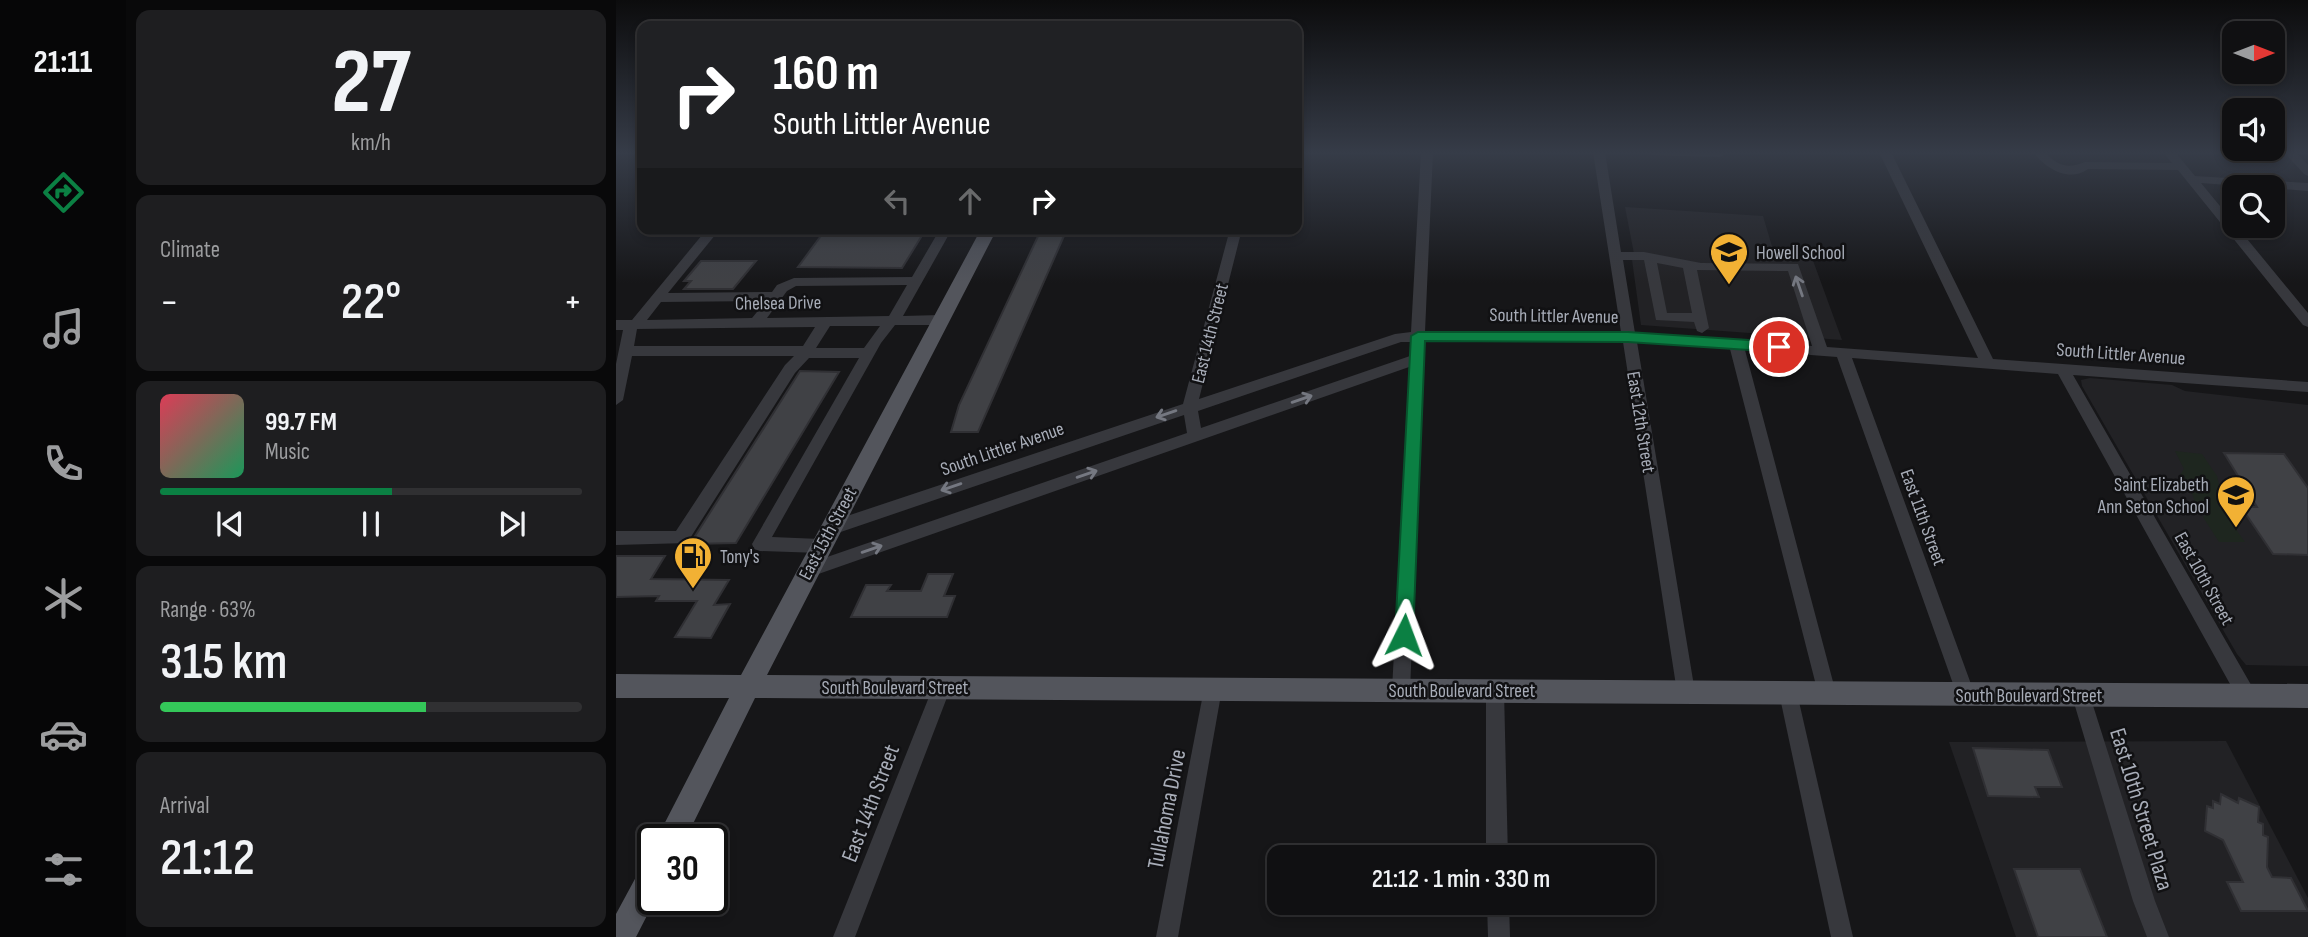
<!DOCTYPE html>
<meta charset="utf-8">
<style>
body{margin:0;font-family:"Sofia Sans Condensed",sans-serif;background:#1e1e20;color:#f1f3f6;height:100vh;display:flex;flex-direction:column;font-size:26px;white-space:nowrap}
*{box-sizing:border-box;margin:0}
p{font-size:23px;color:#9c9d9f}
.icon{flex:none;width:38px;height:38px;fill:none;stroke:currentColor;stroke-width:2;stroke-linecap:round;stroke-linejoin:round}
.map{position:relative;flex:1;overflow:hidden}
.sheet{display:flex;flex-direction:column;gap:10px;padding:10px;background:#09090a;width:490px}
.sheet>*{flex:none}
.guide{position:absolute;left:21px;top:21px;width:665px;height:214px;border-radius:14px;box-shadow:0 4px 10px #0003,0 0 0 2px #303032;background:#202124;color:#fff;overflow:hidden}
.needle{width:46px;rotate:90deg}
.controls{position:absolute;left:1606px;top:21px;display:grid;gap:14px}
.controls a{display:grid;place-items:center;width:63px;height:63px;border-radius:14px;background:#101012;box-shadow:0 4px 10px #0003,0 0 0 2px #303032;font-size:35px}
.speed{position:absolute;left:21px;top:824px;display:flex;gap:14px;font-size:35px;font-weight:700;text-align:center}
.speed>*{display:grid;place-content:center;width:91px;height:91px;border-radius:50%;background:#101012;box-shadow:0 4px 10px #0003,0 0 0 2px #303032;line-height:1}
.speed .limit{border:4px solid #111;border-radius:10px;background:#fff;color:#111}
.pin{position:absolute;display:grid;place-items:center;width:60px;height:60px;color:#fff;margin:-30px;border:4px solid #fff;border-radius:50%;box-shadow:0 2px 7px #0007}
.me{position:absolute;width:77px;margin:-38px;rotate:3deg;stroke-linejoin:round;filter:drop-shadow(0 0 5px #0008)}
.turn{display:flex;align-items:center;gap:24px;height:147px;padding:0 21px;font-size:32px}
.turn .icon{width:91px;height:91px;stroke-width:2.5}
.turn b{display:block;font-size:49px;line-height:60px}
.lanes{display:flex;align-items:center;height:66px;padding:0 21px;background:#0003;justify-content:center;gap:35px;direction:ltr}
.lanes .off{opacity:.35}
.big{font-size:52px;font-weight:600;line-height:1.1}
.sheet .card{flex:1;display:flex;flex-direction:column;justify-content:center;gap:10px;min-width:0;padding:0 24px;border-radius:14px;background:#1e1e20}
.sheet .dial{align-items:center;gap:0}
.dial b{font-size:91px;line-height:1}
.song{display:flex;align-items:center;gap:21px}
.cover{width:84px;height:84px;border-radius:10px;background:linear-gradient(135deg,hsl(350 70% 55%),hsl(150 70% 35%))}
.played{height:7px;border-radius:4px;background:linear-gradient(90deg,#0b8043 55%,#303032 55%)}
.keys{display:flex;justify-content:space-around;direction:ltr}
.heat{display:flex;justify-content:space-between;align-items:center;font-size:38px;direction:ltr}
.charge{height:10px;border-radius:5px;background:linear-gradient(90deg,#34c759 63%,#303032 0)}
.trip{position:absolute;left:651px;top:845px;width:388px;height:70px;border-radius:14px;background:#101012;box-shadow:0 4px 10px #0003,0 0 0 2px #303032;font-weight:600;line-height:70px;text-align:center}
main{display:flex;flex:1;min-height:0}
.menu{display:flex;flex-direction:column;width:126px;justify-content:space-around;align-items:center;background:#060607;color:#9c9d9f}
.menu .icon{width:49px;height:49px}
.menu .active{color:#0b8043}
.menu b{font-size:32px;color:#f1f3f6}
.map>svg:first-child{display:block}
.built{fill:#222225}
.green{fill:#1e261f}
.building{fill:#404145;stroke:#303034;stroke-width:2}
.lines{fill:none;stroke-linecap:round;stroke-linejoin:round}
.minor{fill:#37383d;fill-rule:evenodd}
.major{fill:#53555c;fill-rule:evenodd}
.oneway{stroke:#757881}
.route{fill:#0b8043;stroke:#07532c;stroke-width:2}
.labels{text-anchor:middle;stroke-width:5;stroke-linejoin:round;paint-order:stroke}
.poi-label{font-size:19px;fill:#a8adb8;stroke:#111113;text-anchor:start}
.street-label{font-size:19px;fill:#a8adb8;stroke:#111113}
.near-street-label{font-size:23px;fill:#a8adb8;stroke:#111113}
</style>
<main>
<nav class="menu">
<b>21:11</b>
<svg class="icon active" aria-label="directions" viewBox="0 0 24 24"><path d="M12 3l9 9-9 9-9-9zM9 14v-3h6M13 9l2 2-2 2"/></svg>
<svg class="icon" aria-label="music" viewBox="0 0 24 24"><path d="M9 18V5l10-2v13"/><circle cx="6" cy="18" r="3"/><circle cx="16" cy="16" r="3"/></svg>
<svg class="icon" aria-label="phone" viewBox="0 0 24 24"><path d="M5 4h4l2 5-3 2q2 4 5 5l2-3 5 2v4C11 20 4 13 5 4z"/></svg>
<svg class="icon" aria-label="climate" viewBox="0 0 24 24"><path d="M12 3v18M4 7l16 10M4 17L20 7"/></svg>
<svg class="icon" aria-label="car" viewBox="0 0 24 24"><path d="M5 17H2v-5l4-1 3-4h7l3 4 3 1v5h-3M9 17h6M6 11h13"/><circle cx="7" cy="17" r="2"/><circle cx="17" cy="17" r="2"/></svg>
<svg class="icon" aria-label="filters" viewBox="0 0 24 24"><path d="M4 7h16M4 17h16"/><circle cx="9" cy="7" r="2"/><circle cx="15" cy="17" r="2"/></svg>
</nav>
<section class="sheet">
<div class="card dial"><b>27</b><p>km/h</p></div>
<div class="card"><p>Climate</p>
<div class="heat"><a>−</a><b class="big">22°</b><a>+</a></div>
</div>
<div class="card">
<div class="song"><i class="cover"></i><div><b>99.7 FM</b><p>Music</p></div></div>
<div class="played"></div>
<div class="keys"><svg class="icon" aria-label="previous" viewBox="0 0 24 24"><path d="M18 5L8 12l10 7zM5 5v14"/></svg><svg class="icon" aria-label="pause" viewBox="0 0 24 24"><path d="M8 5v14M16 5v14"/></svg><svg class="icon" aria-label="next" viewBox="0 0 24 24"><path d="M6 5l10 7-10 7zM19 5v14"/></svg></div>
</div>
<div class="card"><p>Range · 63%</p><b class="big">315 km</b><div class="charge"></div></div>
<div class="card"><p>Arrival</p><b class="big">21:12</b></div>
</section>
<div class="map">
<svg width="1692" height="937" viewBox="0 0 1692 937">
<rect width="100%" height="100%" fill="#161618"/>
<!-- built -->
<g class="built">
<path d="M1009,207L1147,216L1158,253L1195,255L1226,340L1025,325L1016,260L1019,259Z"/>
<path d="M1474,378L1556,385L1569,391L1692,405V666L1630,665L1621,654L1466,386L1465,380Z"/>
<path d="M1610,741L1692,898V937H1400L1333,742Z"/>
</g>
<!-- green -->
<path class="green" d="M1559,451L1586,454L1601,476L1610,515L1629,542H1603L1587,517L1590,514L1579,502L1573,485L1564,475L1568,469Z"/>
<!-- building -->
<g class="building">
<path d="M210,229H310L286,268L182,267Z"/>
<path d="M435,229H451L362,432H335L343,405L424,232H434Z"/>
<path d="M85,261H140L117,289H68L75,281H68Z"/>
<path d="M184,371L223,372L120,543L74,544Z"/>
<path d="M1608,453L1668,454L1692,488V555L1657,554L1625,507H1641Z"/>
<path d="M0,556H49L35,579L113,580L98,605L114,604L95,638L59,637L81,601H40L43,596L0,597Z"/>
<path d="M312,574H337L328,596H339L331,617H235L250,585H275L271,591H305Z"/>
<path d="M1357,748L1432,750L1446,787H1419L1423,797L1372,796Z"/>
<path d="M1605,794L1622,803L1623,798L1643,807L1642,822L1647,824V835L1652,837L1651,867L1656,877L1675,878L1692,911H1625L1611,882H1627L1607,840L1589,831L1591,806L1597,808V801L1604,804Z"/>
<path d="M1398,869H1464L1491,937H1422Z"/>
</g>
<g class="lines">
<!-- minor -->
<g class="minor">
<path d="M805,152H817L809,332H1005L977,152H989L1005,252H1028L1085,263L1182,264L1211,347L1362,358L1263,152H1275L1377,359L1692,382V392L1457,375L1638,690L1640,696L1638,702L1631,705L1624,702L1442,374L1236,358L1359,695L1357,701L1350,704L1343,701L1341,695L1221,357L1129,350L1220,693L1218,699L1211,702L1204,699L1202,693L1114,349L1021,342L1079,692L1077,698L1070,701L1063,698L1061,692L1007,342H809L794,690L792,696L785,699L778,696L776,690L793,367L191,578L185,576L182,571L185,566L571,433L568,415L213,536L207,534L205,529L207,524L567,404L614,229H626L583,399L779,334L795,332ZM1007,260H1028L1040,320L1078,322L1081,331L1086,333L1093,328L1081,270L1172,271L1196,346L1019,333ZM1041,263L1067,268L1076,313H1051ZM785,342H795L794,356L585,428L582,411Z"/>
<path d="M1030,152H1108L1110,154L1104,157L1036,155Z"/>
<path d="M1417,152H1429C1441,166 1452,169 1469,162L1556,163L1547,152H1559L1579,176L1692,183V191L1585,183L1692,313V327L1687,325L1562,170L1472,169C1453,183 1429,168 1417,152Z"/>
<path d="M1668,152H1680L1692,165V176L1688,174Z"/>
<path d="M91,229H104L52,293L156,292L161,285L178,278L296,277L324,229H336L287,316L324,315L331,320L324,325H279L265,343L156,537L204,539L210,541L212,546L210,551L204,553L144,551L138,549L136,544L243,358H193L179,373L71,543L0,545V531H60L169,365L178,356H16L7,400L0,405V364L7,330H0V320H16ZM291,285L273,316L151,318L171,291L180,286ZM150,301L136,318L31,320L45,302ZM214,326H264L248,348H200ZM199,327L187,346H18L21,329Z"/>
<path d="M326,678L333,681L335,687L239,937H217L317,687L319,681Z"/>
<path d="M597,680L604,683L606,689L562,937H540L588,689L590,683Z"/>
<path d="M879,682L886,685L888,691L892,858H870V691L872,685Z"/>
<path d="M1172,684L1179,687L1181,693L1237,937H1215L1163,693L1165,687Z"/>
<path d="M1465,687L1472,690L1474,696L1539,901L1553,937H1531L1517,901L1456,696L1458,690Z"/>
<path d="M871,903H893L894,937H872Z"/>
</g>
<!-- major -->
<g class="major">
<path d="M365,229H381L151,675L1692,684V708L139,698L69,840H40L113,698H0V674L125,675Z"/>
<path d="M37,860V900H39L20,937H0V914L27,864Z"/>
</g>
</g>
<!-- one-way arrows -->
<defs><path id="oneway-shaft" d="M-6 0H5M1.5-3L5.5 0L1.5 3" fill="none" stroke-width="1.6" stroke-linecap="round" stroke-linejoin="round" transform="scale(1.75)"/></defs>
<g class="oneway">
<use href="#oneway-shaft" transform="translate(1183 286) rotate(-109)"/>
<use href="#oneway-shaft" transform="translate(686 399) rotate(-19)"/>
<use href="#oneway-shaft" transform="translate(550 414) rotate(161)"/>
<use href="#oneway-shaft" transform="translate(471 474) rotate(-19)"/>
<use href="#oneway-shaft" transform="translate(335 487) rotate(161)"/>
<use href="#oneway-shaft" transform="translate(256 549) rotate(-19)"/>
</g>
<!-- sky -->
<linearGradient id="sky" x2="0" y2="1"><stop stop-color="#0c0c0d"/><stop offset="0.54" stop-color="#363c48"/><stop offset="1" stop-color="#363c48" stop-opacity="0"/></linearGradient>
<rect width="1692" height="283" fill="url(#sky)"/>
<!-- route -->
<path class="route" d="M802,332H1012L1163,342L1170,347L1163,352L1012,342L809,341L797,635L794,640L788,643L782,640L779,635L795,336Z"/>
<!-- icons -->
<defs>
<symbol id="school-pin" viewBox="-11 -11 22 30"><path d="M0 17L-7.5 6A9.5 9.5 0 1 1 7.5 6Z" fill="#f2b134" stroke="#111113"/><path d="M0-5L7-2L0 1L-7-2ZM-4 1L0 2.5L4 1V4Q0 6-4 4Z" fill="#111"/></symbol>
<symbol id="fuel-pin" viewBox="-11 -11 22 30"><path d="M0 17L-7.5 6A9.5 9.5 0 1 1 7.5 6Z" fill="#f2b134" stroke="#111113"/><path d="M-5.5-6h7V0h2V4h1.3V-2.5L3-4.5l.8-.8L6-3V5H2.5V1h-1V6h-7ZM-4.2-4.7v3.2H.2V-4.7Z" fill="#111"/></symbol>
</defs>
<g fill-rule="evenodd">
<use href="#school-pin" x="1091" y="230" width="44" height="60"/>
<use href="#school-pin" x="1598" y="473" width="44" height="60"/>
<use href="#fuel-pin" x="55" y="534" width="44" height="60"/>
</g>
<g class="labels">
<!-- poi labels -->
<g class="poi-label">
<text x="1140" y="259">Howell School</text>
<text x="1593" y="491" text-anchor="end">Saint Elizabeth<tspan x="1593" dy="22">Ann Seton School</tspan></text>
<text x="104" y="563">Tony's</text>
</g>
<!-- street labels -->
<g class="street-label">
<text transform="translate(162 302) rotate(-1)" y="7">Chelsea Drive</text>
<text transform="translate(938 315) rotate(1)" y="7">South Littler Avenue</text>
<text transform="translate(593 333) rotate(-76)" y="7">East 14th Street</text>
<text transform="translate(1505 353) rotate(4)" y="7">South Littler Avenue</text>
<text transform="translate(1026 422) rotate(81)" y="7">East 12th Street</text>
<text transform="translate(386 448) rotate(-19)" y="7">South Littler Avenue</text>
<text transform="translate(1308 517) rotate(70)" y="7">East 11th Street</text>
<text transform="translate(211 533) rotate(-62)" y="7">East 15th Street</text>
<text transform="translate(1589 578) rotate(61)" y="7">East 10th Street</text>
<text x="279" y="694">South Boulevard Street</text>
<text x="846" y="697">South Boulevard Street</text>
<text x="1413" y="702">South Boulevard Street</text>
</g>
<!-- near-street labels -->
<g class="near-street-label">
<text transform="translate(254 803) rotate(-69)" y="8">East 14th Street</text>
<text transform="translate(550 809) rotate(-79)" y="8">Tullahoma Drive</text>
<text transform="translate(1526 809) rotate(73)" y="8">East 10th Street Plaza</text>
</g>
</g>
</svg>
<div class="controls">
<a><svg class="needle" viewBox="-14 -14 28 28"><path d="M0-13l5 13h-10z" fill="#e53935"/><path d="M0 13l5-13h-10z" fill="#9c9d9f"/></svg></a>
<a><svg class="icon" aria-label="sound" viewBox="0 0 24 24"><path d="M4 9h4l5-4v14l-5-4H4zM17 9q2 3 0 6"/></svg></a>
<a><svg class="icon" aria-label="search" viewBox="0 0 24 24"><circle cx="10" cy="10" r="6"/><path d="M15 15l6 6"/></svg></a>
</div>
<div class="speed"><div class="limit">30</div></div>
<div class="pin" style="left:1163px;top:347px;background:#d93025"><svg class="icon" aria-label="arrive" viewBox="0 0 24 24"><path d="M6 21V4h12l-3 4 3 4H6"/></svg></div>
<svg class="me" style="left:788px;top:635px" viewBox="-20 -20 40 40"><path d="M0-17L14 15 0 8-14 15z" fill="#0b8043" stroke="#fff" stroke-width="4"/></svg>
<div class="trip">21:12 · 1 min · 330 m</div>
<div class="guide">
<div class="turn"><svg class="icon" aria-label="right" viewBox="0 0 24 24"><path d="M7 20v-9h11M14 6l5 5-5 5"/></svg><div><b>160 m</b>South Littler Avenue</div></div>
<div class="lanes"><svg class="icon off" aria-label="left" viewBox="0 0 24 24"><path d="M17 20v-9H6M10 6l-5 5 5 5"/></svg><svg class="icon off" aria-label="ahead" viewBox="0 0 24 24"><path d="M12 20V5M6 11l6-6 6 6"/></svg><svg class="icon" aria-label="right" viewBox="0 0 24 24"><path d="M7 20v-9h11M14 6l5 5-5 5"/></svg></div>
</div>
</div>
</main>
